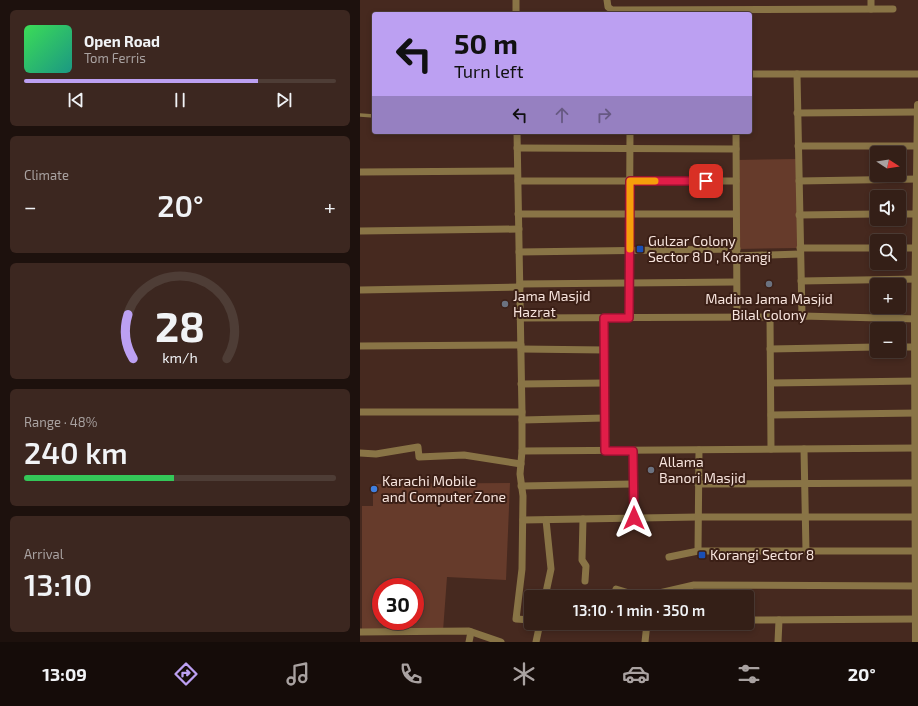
<!DOCTYPE html>
<meta charset="utf-8">
<style>
body{margin:0;font-family:"Exo 2",sans-serif;background:#3c2720;color:#f1f3f6;height:100vh;display:flex;flex-direction:column;font-size:15px;white-space:nowrap}
*{box-sizing:border-box;margin:0}
p{font-size:13px;color:#a9a2a1}
.icon{flex:none;width:22px;height:22px;fill:none;stroke:currentColor;stroke-width:2;stroke-linecap:round;stroke-linejoin:round}
.map{position:relative;flex:1;overflow:hidden}
.drawer{display:flex;flex-direction:column;gap:10px;padding:10px;background:#1d110d;width:360px}
.drawer>*{flex:none}
.banner{position:absolute;left:12px;top:12px;width:380px;height:122px;border-radius:4px;box-shadow:0 2px 6px #0003,0 0 0 1px #4e3d36;background:#bca0f2;color:#111;overflow:hidden}
.needle{width:26px;rotate:102deg}
.fabs{position:absolute;left:510px;top:146px;display:grid;gap:8px}
.fabs a{display:grid;place-items:center;width:36px;height:36px;border-radius:4px;background:#341f17;box-shadow:0 2px 6px #0003,0 0 0 1px #4e3d36;font-size:20px}
.speed{position:absolute;left:12px;top:578px;display:flex;gap:8px;font-size:20px;font-weight:700;text-align:center}
.speed>*{display:grid;place-content:center;width:52px;height:52px;border-radius:50%;background:#341f17;box-shadow:0 2px 6px #0003,0 0 0 1px #4e3d36;line-height:1}
.speed .limit{border:6px solid #d22;background:#fff;color:#111}
.pin{position:absolute;display:grid;place-items:center;width:34px;height:34px;color:#fff;margin:-17px;border-radius:8px;box-shadow:0 2px 6px #0006}
.me{position:absolute;width:44px;margin:-22px;rotate:0deg;stroke-linejoin:round;filter:drop-shadow(0 0 3px #0008)}
.turn{display:flex;align-items:center;gap:14px;height:84px;padding:0 16px;font-size:18px}
.turn .icon{width:52px;height:52px;stroke-width:2.5}
.turn b{display:block;font-size:28px;line-height:34px}
.lanes{display:flex;align-items:center;height:38px;padding:0 16px;background:#0003;justify-content:center;gap:20px;direction:ltr}
.lanes .off{opacity:.35}
.big{font-size:30px;font-weight:600;line-height:1.1}
.drawer .card{flex:1;display:flex;flex-direction:column;justify-content:center;gap:6px;min-width:0;padding:0 14px;border-radius:6px;background:#3c2720}
.drawer .dial{align-items:center;gap:0}
.dial svg{height:104px;overflow:visible;fill:none;stroke:#4e3d36;stroke-width:7;stroke-linecap:round;text-anchor:middle}
.dial text{fill:#f1f3f6;stroke:none}
.song{display:flex;align-items:center;gap:12px}
.cover{width:48px;height:48px;border-radius:6px;background:linear-gradient(135deg,hsl(130 70% 55%),hsl(170 70% 35%))}
.played{height:4px;border-radius:2px;background:linear-gradient(90deg,#bca0f2 75%,#4e3d36 75%)}
.keys{display:flex;justify-content:space-around;direction:ltr}
.heat{display:flex;justify-content:space-between;align-items:center;font-size:22px;direction:ltr}
.charge{height:6px;border-radius:3px;background:linear-gradient(90deg,#34c759 48%,#4e3d36 0)}
.trip{position:absolute;left:164px;top:590px;width:230px;height:40px;border-radius:4px;background:#341f17;box-shadow:0 2px 6px #0003,0 0 0 1px #4e3d36;font-weight:600;line-height:40px;text-align:center}
.tab-bar{display:flex;height:64px;justify-content:space-around;align-items:center;background:#150c09;color:#a9a2a1}
.tab-bar .icon{width:28px;height:28px}
.tab-bar .selected{color:#bca0f2}
.tab-bar b{font-size:18px;color:#f1f3f6}
main{display:flex;flex:1;min-height:0}
.map>svg:first-child{display:block}
.green{fill:#663b2b;fill-rule:evenodd}
.lines{fill:none;stroke-linecap:round;stroke-linejoin:round}
.service{stroke:#897446;stroke-width:3.5}
.minor{stroke:#897446;stroke-width:7}
.tertiary{stroke:#897446;stroke-width:8}
.route-casing{stroke:#92132f;stroke-width:10}
.route{stroke:#e11d48;stroke-width:7}
.slow{stroke:#f59e0b;stroke-width:7}
.transit-dot{fill:#1a4fb4;stroke:#3b1f16;stroke-width:1.5}
.worship-dot{fill:#6b7280;stroke:#3b1f16;stroke-width:1.5}
.shop-dot{fill:#3f7fe0;stroke:#3b1f16;stroke-width:1.5}
.labels{text-anchor:middle;stroke-width:4;stroke-linejoin:round;paint-order:stroke}
.poi-label{font-size:14px;fill:#f7e4dd;stroke:#3b1f16;text-anchor:start}
</style>
<main>
<section class="drawer">
<div class="card">
<div class="song"><i class="cover"></i><div><b>Open Road</b><p>Tom Ferris</p></div></div>
<div class="played"></div>
<div class="keys"><svg class="icon" aria-label="previous" viewBox="0 0 24 24"><path d="M18 5L8 12l10 7zM5 5v14"/></svg><svg class="icon" aria-label="pause" viewBox="0 0 24 24"><path d="M8 5v14M16 5v14"/></svg><svg class="icon" aria-label="next" viewBox="0 0 24 24"><path d="M6 5l10 7-10 7zM19 5v14"/></svg></div>
</div>
<div class="card"><p>Climate</p>
<div class="heat"><a>−</a><b class="big">20°</b><a>+</a></div>
</div>
<div class="card dial"><svg viewBox="0 0 100 80">
<path d="M14 69A42 42 0 1 1 86 69"/>
<path d="M14 69A42 42 0 0 1 10 35" stroke="#bca0f2"/>
<text x="50" y="56" font-size="32" font-weight="700">28</text>
<text x="50" y="72" font-size="11">km/h</text>
</svg></div>
<div class="card"><p>Range · 48%</p><b class="big">240 km</b><div class="charge"></div></div>
<div class="card"><p>Arrival</p><b class="big">13:10</b></div>
</section>
<div class="map">
<svg width="558" height="642" viewBox="0 0 558 642">
<rect width="100%" height="100%" fill="#46291f"/>
<!-- green -->
<g class="green">
<path d="M438,159L440,248L377,249L376,160Z"/>
<path d="M150,483L146,580L87,577L83,631L2,632V506H13V484ZM21,587H55V621H21Z"/>
</g>
<g class="lines">
<!-- service -->
<path class="service" d="M0,115L14,116"/>
<!-- minor -->
<g class="minor">
<path d="M156,0V14"/>
<path d="M247,0L248,7L252,10L533,9"/>
<path d="M511,0V9"/>
<path d="M390,74H558"/>
<path d="M437,74L442,316"/>
<path d="M437,113L558,112"/>
<path d="M157,132L162,412V451L160,474L163,496L162,569L156,619L171,620"/>
<path d="M376,132L377,317"/>
<path d="M438,146H558"/>
<path d="M157,148L376,149"/>
<path d="M0,172L157,171"/>
<path d="M158,181H376"/>
<path d="M439,181L558,179"/>
<path d="M158,214H376"/>
<path d="M539,214H558"/>
<path d="M439,215L517,214"/>
<path d="M0,231L159,229"/>
<path d="M440,248H517"/>
<path d="M539,248H558"/>
<path d="M159,252L377,249"/>
<path d="M376,256L440,254"/>
<path d="M441,281L558,279"/>
<path d="M160,284L376,282"/>
<path d="M0,290L160,287"/>
<path d="M244,317L245,451"/>
<path d="M269,317L270,132"/>
<path d="M410,317L411,449"/>
<path d="M160,318L410,317L442,316L558,319"/>
<path d="M0,346L161,345"/>
<path d="M539,347H558"/>
<path d="M161,349L245,350"/>
<path d="M410,349L517,347"/>
<path d="M411,383L558,381"/>
<path d="M161,384L245,383"/>
<path d="M0,412H162"/>
<path d="M411,415L558,413"/>
<path d="M162,420L245,418"/>
<path d="M444,449L446,551"/>
<path d="M162,451L558,448"/>
<path d="M273,451L274,518"/>
<path d="M0,453L16,454L58,447L59,457L104,455L161,464"/>
<path d="M338,484L558,483"/>
<path d="M161,486L273,484"/>
<path d="M223,519L222,560L226,566L225,581"/>
<path d="M163,520L338,517H558"/>
<path d="M338,551L339,450"/>
<path d="M309,557L338,551H558"/>
<path d="M256,589L282,597L334,585L558,586"/>
<path d="M185,597L191,569L186,520"/>
<path d="M387,620L558,619"/>
<path d="M195,623L202,624"/>
<path d="M0,632L109,631L141,642"/>
<path d="M109,642L111,632"/>
<path d="M176,642L180,623"/>
<path d="M285,642L287,623"/>
<path d="M418,642L419,620"/>
</g>
<!-- tertiary -->
<path class="tertiary" d="M556,642L555,319L558,105"/>
</g>
<g class="lines">
<defs>
<path id="route" d="M274,518L273,451H245L244,318H269L270,181H346"/>
</defs>
<!-- route casing -->
<use href="#route" class="route-casing"/>
<!-- route -->
<use href="#route" class="route"/>
<!-- slow -->
<path class="slow" d="M270,249V181H295"/>
</g>
<!-- markers -->
<g class="transit-dot">
<rect x="276" y="245" width="8" height="8" rx="2"/>
<rect x="338" y="551" width="8" height="8" rx="2"/>
</g>
<g class="worship-dot">
<circle cx="409" cy="284" r="4"/>
<circle cx="145" cy="304" r="4"/>
<circle cx="291" cy="470" r="4"/>
</g>
<circle class="shop-dot" cx="14" cy="489" r="4"/>
<g class="labels">
<!-- poi labels -->
<g class="poi-label">
<text x="288" y="246">Gulzar Colony<tspan x="288" dy="16">Sector 8 D , Korangi</tspan></text>
<text x="153" y="301">Jama Masjid<tspan x="153" dy="16">Hazrat</tspan></text>
<text x="409" y="304" text-anchor="middle">Madina Jama Masjid<tspan x="409" dy="16">Bilal Colony</tspan></text>
<text x="299" y="467">Allama<tspan x="299" dy="16">Banori Masjid</tspan></text>
<text x="22" y="486">Karachi Mobile<tspan x="22" dy="16">and Computer Zone</tspan></text>
<text x="350" y="560">Korangi Sector 8</text>
</g>
</g>
</svg>
<div class="fabs">
<a><svg class="needle" viewBox="-14 -14 28 28"><path d="M0-13l5 13h-10z" fill="#e53935"/><path d="M0 13l5-13h-10z" fill="#a9a2a1"/></svg></a>
<a><svg class="icon" aria-label="sound" viewBox="0 0 24 24"><path d="M4 9h4l5-4v14l-5-4H4zM17 9q2 3 0 6"/></svg></a>
<a><svg class="icon" aria-label="search" viewBox="0 0 24 24"><circle cx="10" cy="10" r="6"/><path d="M15 15l6 6"/></svg></a>
<a>+</a>
<a>−</a>
</div>
<div class="speed"><div class="limit">30</div></div>
<div class="pin" style="left:346px;top:181px;background:#d93025"><svg class="icon" aria-label="arrive" viewBox="0 0 24 24"><path d="M6 21V4h12l-3 4 3 4H6"/></svg></div>
<svg class="me" style="left:274px;top:518px" viewBox="-20 -20 40 40"><path d="M0-17L14 15 0 8-14 15z" fill="#e11d48" stroke="#fff" stroke-width="4"/></svg>
<div class="trip">13:10 · 1 min · 350 m</div>
<div class="banner">
<div class="turn"><svg class="icon" aria-label="left" viewBox="0 0 24 24"><path d="M17 20v-9H6M10 6l-5 5 5 5"/></svg><div><b>50 m</b>Turn left</div></div>
<div class="lanes"><svg class="icon" aria-label="left" viewBox="0 0 24 24"><path d="M17 20v-9H6M10 6l-5 5 5 5"/></svg><svg class="icon off" aria-label="ahead" viewBox="0 0 24 24"><path d="M12 20V5M6 11l6-6 6 6"/></svg><svg class="icon off" aria-label="right" viewBox="0 0 24 24"><path d="M7 20v-9h11M14 6l5 5-5 5"/></svg></div>
</div>
</div>
</main>
<nav class="tab-bar">
<b>13:09</b>
<svg class="icon selected" aria-label="directions" viewBox="0 0 24 24"><path d="M12 3l9 9-9 9-9-9zM9 14v-3h6M13 9l2 2-2 2"/></svg>
<svg class="icon" aria-label="music" viewBox="0 0 24 24"><path d="M9 18V5l10-2v13"/><circle cx="6" cy="18" r="3"/><circle cx="16" cy="16" r="3"/></svg>
<svg class="icon" aria-label="phone" viewBox="0 0 24 24"><path d="M5 4h4l2 5-3 2q2 4 5 5l2-3 5 2v4C11 20 4 13 5 4z"/></svg>
<svg class="icon" aria-label="climate" viewBox="0 0 24 24"><path d="M12 3v18M4 7l16 10M4 17L20 7"/></svg>
<svg class="icon" aria-label="car" viewBox="0 0 24 24"><path d="M5 17H2v-5l4-1 3-4h7l3 4 3 1v5h-3M9 17h6M6 11h13"/><circle cx="7" cy="17" r="2"/><circle cx="17" cy="17" r="2"/></svg>
<svg class="icon" aria-label="filters" viewBox="0 0 24 24"><path d="M4 7h16M4 17h16"/><circle cx="9" cy="7" r="2"/><circle cx="15" cy="17" r="2"/></svg>
<b>20°</b>
</nav>
